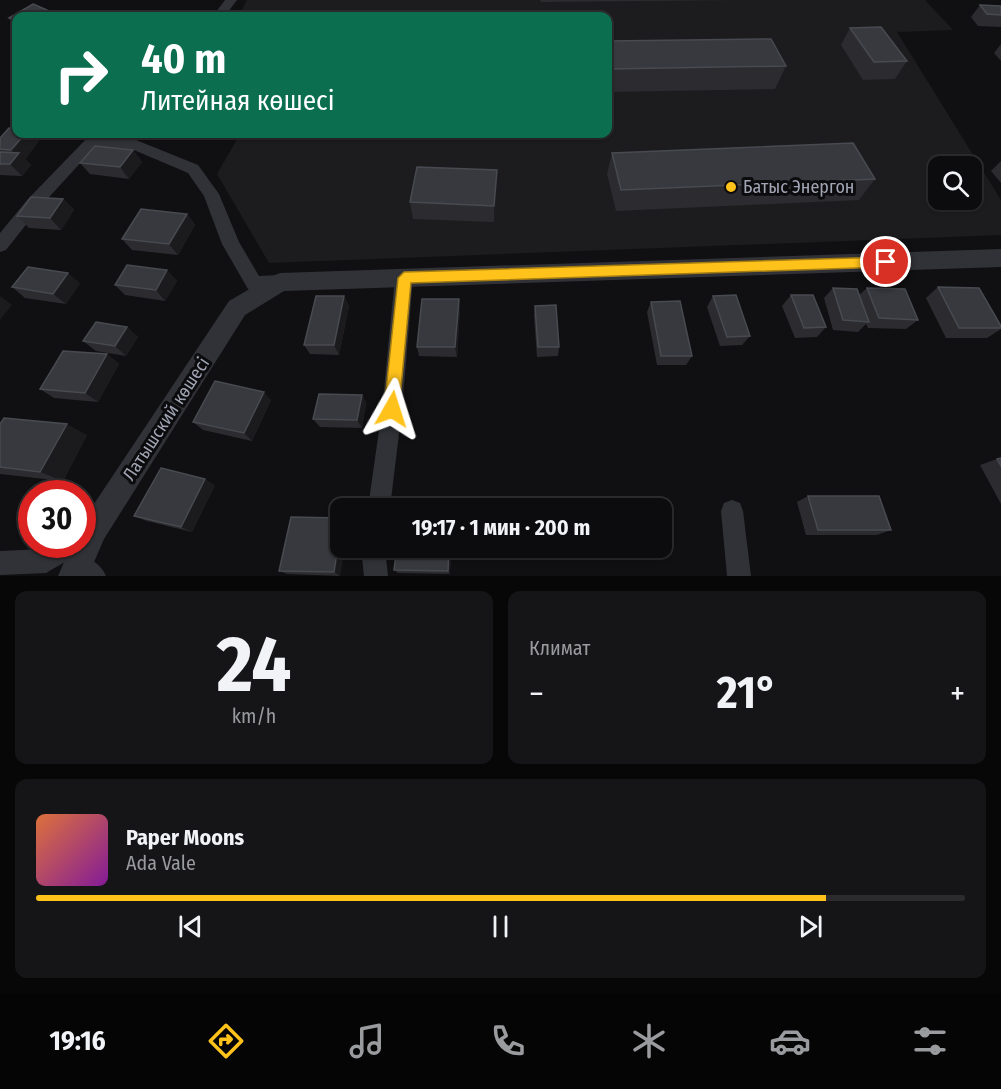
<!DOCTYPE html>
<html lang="ru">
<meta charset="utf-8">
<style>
body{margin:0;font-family:"Fira Sans Condensed",sans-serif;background:#151517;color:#f1f3f6;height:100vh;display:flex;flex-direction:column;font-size:22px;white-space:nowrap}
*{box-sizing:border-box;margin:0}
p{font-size:20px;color:#9a9b9e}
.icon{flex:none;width:33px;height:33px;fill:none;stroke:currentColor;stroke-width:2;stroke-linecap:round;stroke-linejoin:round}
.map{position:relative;height:576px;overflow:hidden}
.drawer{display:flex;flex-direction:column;gap:15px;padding:15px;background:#070708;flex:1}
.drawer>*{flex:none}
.banner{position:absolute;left:12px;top:12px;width:600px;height:126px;border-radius:12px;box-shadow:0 2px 4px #0004,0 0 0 2px #2c2c2e;background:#0b6e4f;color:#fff;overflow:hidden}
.tools{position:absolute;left:928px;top:156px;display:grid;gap:12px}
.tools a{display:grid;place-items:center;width:54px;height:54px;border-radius:12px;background:#0c0c0e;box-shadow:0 2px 4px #0004,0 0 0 2px #2c2c2e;font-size:30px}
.speed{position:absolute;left:18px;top:480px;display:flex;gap:12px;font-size:30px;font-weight:700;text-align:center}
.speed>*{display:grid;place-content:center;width:78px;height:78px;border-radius:50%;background:#0c0c0e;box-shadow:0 2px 4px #0004,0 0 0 2px #2c2c2e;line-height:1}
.speed .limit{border:9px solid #d22;background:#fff;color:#111}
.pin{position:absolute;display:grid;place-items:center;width:51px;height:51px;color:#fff;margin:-26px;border:3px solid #fff;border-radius:50%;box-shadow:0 2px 6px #0007}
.me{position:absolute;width:66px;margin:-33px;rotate:6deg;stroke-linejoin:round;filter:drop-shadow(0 0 4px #0008)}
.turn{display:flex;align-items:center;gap:21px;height:126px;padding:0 30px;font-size:27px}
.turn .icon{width:78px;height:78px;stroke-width:2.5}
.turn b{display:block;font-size:42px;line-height:51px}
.big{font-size:45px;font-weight:700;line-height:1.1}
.drawer .card{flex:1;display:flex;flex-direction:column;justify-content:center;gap:9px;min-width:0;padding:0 21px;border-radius:12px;background:#151517}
.drawer .dial{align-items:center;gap:0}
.dial b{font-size:78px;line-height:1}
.song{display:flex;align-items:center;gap:18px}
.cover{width:72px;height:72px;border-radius:9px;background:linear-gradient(135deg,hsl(20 70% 55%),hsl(290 70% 35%))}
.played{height:6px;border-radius:3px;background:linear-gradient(90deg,#ffc21b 85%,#2c2c2e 85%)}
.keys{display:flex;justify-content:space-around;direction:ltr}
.heat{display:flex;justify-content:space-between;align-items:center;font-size:33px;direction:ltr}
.drawer .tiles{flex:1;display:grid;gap:15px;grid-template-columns:1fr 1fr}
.card:last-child{grid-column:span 2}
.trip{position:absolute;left:330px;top:498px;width:342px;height:60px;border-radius:12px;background:#0c0c0e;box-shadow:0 2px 4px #0004,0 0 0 2px #2c2c2e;font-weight:700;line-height:60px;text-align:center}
.dock{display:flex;height:96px;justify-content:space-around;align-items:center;background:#050506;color:#9a9b9e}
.dock .icon{width:42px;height:42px}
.dock .on{color:#ffc21b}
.dock b{font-size:27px;color:#f1f3f6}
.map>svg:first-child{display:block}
.built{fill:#1c1c1f;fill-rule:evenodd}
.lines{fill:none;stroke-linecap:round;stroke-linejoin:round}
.minor{fill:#313237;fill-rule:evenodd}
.tertiary{fill:#313237;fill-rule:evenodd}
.wall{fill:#2c2c30}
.shaded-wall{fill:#1b1b1e}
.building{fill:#38393e;stroke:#484a51;stroke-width:1.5}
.route{fill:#ffc21b;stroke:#a67e12;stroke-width:1.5}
.poi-dot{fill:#ffc21b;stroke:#0c0b0d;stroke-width:2}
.labels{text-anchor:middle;stroke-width:6;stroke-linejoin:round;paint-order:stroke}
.poi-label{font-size:18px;fill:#a0a5b4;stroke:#0c0b0d;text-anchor:start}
.street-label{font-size:18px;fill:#a0a5b4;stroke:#0c0b0d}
</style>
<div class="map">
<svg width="1001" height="576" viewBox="0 0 1001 576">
<rect width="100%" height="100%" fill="#101012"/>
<!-- built -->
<path class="built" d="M247,0H925L953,30L897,32L1001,200V235L269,263L217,174L240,134H608V16H282L241,12ZM939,166H972V200H939Z"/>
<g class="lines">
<!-- minor -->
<g class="minor">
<path d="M225,0H237L225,16H213Z"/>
<path d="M91,134H106L103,139L136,140L198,165L219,194L239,242L259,276L280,275L286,277L289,282L286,287L254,291L248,289L222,244L204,196L188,173L134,150L94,148L40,207L6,250L0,252V233L28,199Z"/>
<path d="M404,271L410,273L413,278L402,409L390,508H368L382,409L395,278L398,273Z"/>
<path d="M732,500L740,503L743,511L751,576H727L721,511L724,503Z"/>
<path d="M82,543L83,544L79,552L74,556L79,554C91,559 101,564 106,576H73L67,566L70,559L46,573L0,575V551L43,549L49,544Z"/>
<path d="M361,548H385L388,576H364Z"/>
</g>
<!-- tertiary -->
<path class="tertiary" d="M1001,249V267L284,291L245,315L104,539L88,576H58L72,544H82L84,519L229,301L272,276L280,273Z"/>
</g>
<!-- wall -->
<g class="wall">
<path d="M540,0H739L541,2Z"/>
<path d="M980,5L1001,6V27L978,26L971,17Z"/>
<path d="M47,10L52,16H16V27L9,18Z"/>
<path d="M850,28L907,61L895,79L863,80L841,45Z"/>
<path d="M608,41L786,66L775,89L608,92Z"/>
<path d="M1001,44V61L994,53Z"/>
<path d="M16,134H33L39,141L25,159L31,165L22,176L0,175V138Z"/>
<path d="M133,150L142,162L129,179L90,174L80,163Z"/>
<path d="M612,153L875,179L859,200L616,211L607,174Z"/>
<path d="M1001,161V183L991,171Z"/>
<path d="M497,170V187L494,222L413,219L410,202Z"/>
<path d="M63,199L74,210L61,230L29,228L17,216Z"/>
<path d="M187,214L195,225L178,255L132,250L122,239Z"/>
<path d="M167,270L177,281L165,301L125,295L115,285Z"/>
<path d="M80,283L66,304L25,298L12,287Z"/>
<path d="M938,287L1001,326V329L987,338H946L926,298Z"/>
<path d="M833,288L859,295L867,288L918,320L906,329L868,328L866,324L858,332L833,330L824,298Z"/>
<path d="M791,295L826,327L817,337L795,338L782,306Z"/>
<path d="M344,296L349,306L339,355L310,354L304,345Z"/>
<path d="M713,296L750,336L742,345L720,346L707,307Z"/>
<path d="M651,302L692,356L686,365H657L647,312Z"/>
<path d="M535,306L559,347L558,356L537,357L534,316Z"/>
<path d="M460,309L457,357L419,356L417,347Z"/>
<path d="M127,327L138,337L126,356L96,351L83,341Z"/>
<path d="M107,354L119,364L98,402L54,398L40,389Z"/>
<path d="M362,395L366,403L362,428L320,427L313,419Z"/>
<path d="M271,400L252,441L203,430L193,422Z"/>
<path d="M0,424L87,435L63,481L0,474Z"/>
<path d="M1001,458V504L980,465L997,459Z"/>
<path d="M215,485L192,532L147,521L134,516Z"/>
<path d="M808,496L891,530L877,535H806L797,502Z"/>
<path d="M291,517L340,576L287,574L279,571Z"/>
<path d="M397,548H451L450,574L398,573L394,570Z"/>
</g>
<!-- shaded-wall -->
<g class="shaded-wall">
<path d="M47,10L52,16H35Z"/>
<path d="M25,134H33L39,141L25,159L31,165L22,176L10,164L17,156L11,150Z"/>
<path d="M133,150L142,162L129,179L120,167Z"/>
<path d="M497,170V187L494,222V206Z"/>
<path d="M63,199L74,210L61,230L50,218Z"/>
<path d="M187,214L195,225L178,255L169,244Z"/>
<path d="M167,270L177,281L165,301L156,290Z"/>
<path d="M68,273L80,283L66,304L53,294Z"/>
<path d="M0,296L12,305L0,320Z"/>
<path d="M344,296L349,306L339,355L334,345Z"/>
<path d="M459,299L460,309L457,357L455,347Z"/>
<path d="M127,327L138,337L126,356L115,346Z"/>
<path d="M107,354L119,364L98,402L85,393Z"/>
<path d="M264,392L271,400L252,441L244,433Z"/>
<path d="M362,395L366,403L362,428L357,420Z"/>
<path d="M67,424L87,435L63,481L40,472Z"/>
<path d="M205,479L215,485L192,532L181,527Z"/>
<path d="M340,533V548H345L340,576L334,572Z"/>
<path d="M449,548H451L450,574L448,571Z"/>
</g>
<!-- building -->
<g class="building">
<path d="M33,4L47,10L35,16H16V21L9,18Z"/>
<path d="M980,5L1001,6V15L987,14Z"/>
<path d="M503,14V16H391Z"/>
<path d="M881,27L907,61L874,62L850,28Z"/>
<path d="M771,39L786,66L608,69V41Z"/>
<path d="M9,128H16V134H25L11,150L0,149V138Z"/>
<path d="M853,143L875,179L621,190L612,153Z"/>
<path d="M95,146L133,150L120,167L80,163Z"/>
<path d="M0,152L19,153L10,164H0Z"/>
<path d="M417,167L497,170L494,206L410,202Z"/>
<path d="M31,197L63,199L50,218L17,216Z"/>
<path d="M141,209L187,214L169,244L122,239Z"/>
<path d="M127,265L167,270L156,290L115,285Z"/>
<path d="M28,267L68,273L53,294L12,287Z"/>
<path d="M938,287L979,288L1001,326V328H959Z"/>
<path d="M833,288L857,289L869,322L843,320Z"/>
<path d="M867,288L905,289L918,320L879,318Z"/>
<path d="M736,295L750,336L727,337L713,296Z"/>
<path d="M791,295H813L826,327L804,328Z"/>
<path d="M316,296H344L334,345H304Z"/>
<path d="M422,299H459L455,347H417Z"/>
<path d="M680,301L692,356H661L651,302Z"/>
<path d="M556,305L559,347H538L535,306Z"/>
<path d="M96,322L127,327L115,346L83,341Z"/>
<path d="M63,351L107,354L85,393L40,389Z"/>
<path d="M215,381L264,392L244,433L193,422Z"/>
<path d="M319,394L362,395L357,420L313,419Z"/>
<path d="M4,418L67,424L40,472L0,467V424Z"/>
<path d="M1001,458V466L997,459Z"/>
<path d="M161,468L205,479L181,527L134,516Z"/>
<path d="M808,496H879L891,530H818Z"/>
<path d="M291,517L340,518V533L334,572L279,571Z"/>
<path d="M397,548H449L448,571L394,570Z"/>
</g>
<!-- route -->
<path class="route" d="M886,257L893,262L886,267L411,283L399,409L397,414L392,416L386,414L384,409L398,278L404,272Z"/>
<!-- markers -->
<circle class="poi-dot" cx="731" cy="187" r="6"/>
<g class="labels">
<!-- poi labels -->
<g class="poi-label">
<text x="743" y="193">Батыс Энергон</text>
</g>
<!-- street labels -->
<g class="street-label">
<text transform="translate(166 419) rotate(-57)" y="6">Латышский көшесі</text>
</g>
</g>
</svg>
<div class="tools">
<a><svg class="icon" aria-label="search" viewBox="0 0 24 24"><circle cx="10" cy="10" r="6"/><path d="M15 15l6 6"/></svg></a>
</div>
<div class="speed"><div class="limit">30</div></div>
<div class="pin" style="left:886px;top:262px;background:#d93025"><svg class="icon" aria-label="arrive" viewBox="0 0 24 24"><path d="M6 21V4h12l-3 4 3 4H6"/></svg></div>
<svg class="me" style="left:392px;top:409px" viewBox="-20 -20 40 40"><path d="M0-17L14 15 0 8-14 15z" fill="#ffc21b" stroke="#fff" stroke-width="4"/></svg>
<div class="trip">19:17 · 1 мин · 200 m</div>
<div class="banner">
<div class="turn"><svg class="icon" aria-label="right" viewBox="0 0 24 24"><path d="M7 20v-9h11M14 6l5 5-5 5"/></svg><div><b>40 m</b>Литейная көшесі</div></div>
</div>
</div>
<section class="drawer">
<div class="tiles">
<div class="card dial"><b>24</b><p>km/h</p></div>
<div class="card"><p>Климат</p>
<div class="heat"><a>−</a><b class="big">21°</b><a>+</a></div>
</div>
<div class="card">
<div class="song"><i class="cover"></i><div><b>Paper Moons</b><p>Ada Vale</p></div></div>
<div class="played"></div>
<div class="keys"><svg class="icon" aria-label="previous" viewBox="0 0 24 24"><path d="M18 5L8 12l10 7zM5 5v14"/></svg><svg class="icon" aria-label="pause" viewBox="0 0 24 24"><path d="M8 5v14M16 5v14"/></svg><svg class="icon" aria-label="next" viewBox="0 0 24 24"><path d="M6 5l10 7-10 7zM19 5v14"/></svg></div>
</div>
</div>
</section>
<nav class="dock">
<b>19:16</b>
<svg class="icon on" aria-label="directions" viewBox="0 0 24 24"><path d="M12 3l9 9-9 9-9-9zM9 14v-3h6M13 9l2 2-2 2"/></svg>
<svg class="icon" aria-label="music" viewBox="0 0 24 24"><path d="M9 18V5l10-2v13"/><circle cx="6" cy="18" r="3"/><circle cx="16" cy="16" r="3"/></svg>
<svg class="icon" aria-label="phone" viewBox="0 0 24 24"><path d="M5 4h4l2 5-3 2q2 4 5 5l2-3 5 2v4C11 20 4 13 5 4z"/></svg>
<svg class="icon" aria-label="climate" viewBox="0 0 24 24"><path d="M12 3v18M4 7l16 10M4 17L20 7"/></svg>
<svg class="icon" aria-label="car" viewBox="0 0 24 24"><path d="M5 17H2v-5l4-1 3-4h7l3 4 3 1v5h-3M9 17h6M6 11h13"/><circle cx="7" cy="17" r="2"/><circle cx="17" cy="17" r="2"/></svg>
<svg class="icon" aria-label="filters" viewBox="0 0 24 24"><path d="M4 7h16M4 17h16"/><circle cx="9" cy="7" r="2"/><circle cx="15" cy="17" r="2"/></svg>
</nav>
